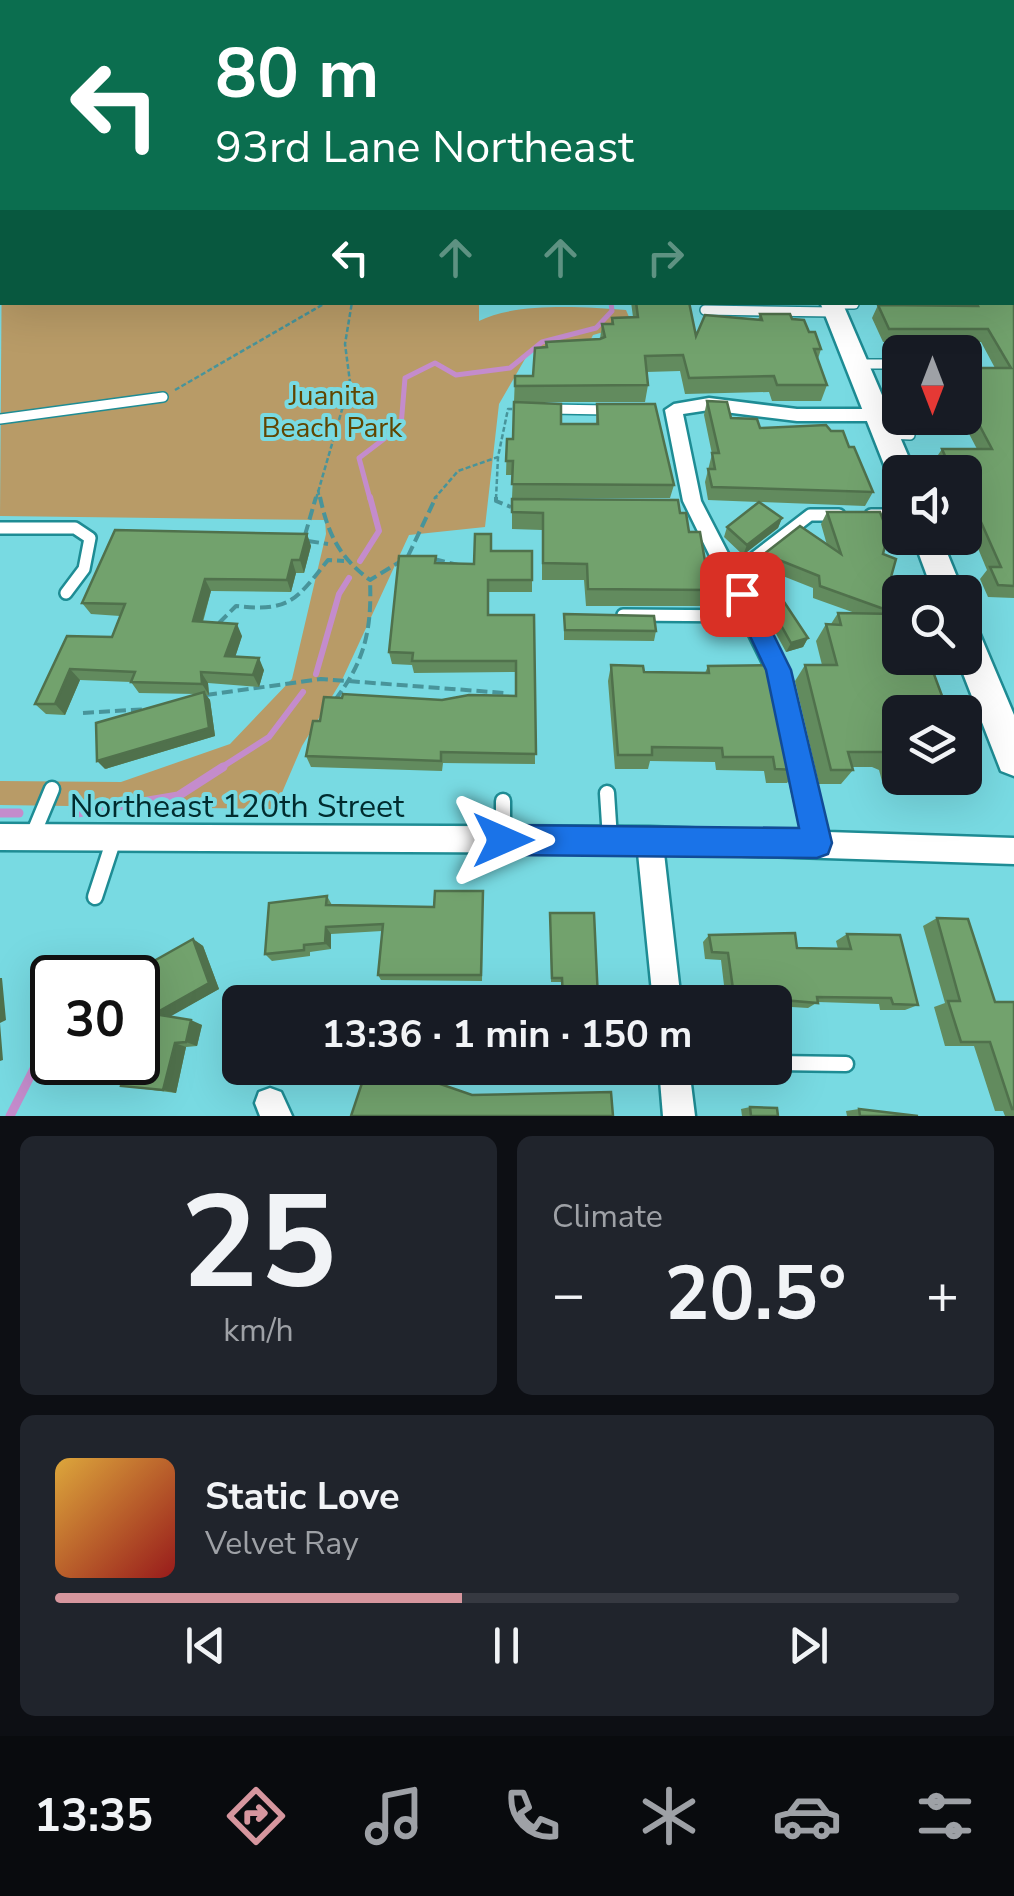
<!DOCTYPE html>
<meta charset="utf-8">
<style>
body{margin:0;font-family:"Nunito Sans",sans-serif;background:#20242c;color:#f1f3f6;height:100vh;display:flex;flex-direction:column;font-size:38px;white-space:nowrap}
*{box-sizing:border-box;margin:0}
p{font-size:32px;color:#9ea1a6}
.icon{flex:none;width:55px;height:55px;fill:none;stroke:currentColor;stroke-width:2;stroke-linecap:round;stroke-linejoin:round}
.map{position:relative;height:1116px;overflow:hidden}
.sheet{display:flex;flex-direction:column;gap:20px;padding:20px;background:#0d0f14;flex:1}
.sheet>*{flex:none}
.top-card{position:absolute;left:0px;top:0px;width:1015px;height:305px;box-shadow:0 10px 40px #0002;background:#0b6e4f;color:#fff;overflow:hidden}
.needle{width:65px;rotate:180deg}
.buttons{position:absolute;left:882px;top:335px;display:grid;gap:20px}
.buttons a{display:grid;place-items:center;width:100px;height:100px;border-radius:15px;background:#171b24;box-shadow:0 10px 40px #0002;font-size:50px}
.speed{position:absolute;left:30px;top:955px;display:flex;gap:20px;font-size:50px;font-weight:700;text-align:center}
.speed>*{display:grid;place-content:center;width:130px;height:130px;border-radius:50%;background:#171b24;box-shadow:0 10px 40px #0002;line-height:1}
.speed .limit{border:5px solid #111;border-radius:15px;background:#fff;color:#111}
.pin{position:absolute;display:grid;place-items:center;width:85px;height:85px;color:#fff;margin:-42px;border-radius:20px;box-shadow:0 5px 15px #0006}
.me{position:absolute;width:110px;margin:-55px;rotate:90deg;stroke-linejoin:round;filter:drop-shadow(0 0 8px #0008)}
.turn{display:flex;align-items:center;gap:35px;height:210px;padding:0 50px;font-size:45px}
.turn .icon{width:130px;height:130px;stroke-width:2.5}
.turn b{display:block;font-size:70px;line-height:85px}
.lanes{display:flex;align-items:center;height:95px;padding:0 50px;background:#0003;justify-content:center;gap:50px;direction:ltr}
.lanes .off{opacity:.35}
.big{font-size:75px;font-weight:700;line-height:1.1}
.sheet .tile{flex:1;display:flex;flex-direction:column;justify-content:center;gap:15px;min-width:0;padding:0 35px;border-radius:15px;background:#20242c}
.sheet .dial{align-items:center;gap:0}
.dial b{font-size:130px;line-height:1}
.song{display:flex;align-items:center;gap:30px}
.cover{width:120px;height:120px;border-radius:15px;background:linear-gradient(135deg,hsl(40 70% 55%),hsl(0 70% 35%))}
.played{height:10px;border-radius:5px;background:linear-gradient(90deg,#d6969e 45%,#363941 45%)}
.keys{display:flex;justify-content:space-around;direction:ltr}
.heat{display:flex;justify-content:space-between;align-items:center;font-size:55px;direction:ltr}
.sheet .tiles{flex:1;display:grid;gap:20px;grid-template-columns:1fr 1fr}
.tile:last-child{grid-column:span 2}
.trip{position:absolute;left:222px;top:985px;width:570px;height:100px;border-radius:15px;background:#171b24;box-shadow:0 10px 40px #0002;font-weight:700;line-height:100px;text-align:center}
.tab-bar{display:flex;height:160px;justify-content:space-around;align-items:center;background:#090b0e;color:#9ea1a6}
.tab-bar .icon{width:70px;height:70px}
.tab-bar .on{color:#d6969e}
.tab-bar b{font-size:45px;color:#f1f3f6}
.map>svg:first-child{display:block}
.green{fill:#b89b67}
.water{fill:#c48ccc}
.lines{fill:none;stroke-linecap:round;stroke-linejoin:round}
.stream-far2{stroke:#c48ccc;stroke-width:5}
.stream-far1{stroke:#c48ccc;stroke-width:6}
.stream{stroke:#c48ccc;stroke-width:9}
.lane-far2-casing{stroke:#1e8c94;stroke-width:12}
.lane-far1-casing{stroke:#1e8c94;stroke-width:16}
.lane-casing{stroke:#1e8c94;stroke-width:19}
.street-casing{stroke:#1e8c94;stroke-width:5}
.secondary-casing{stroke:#1e8c94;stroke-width:5}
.path-far1{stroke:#48949a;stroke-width:2.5;stroke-dasharray:5 2.5;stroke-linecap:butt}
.path{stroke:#48949a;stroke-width:4;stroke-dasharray:11 5;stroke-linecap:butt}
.lane-far2{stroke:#fff;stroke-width:9}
.lane-far1{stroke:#fff;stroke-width:11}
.lane{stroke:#fff;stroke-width:14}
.street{fill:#fff;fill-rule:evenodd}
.secondary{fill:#fff;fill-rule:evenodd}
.wall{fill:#628b5e}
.shaded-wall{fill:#50714c}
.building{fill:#72a26d;stroke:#50714c;stroke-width:2.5}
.route{fill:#1a73e8;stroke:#114b97;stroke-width:2.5}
.labels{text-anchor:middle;stroke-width:8;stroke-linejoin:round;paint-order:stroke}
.park-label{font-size:28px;fill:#604501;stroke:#78dae2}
.near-street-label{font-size:32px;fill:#002b2e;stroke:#78dae2}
</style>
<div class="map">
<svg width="1014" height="1116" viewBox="0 0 1014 1116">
<rect width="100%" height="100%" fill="#78dae2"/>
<!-- green -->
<path class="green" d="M2,240V302H479V321C516,302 585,307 626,310L632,324L593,335L585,351L529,352L499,404L485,527L409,535L342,680L302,746L275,809L0,805V781L121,782L230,744L292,679L326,534L325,520L0,516Z"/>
<!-- water -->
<path class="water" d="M0,0H1014V103L1012,2Z"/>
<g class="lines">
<!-- stream-far2 -->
<path class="stream-far2" d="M370,499L359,458L401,426L405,378L435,363L456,375L510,368L542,342L596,328L612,311L611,302"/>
<!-- stream-far1 -->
<g class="stream-far1">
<path d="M360,561L379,531L370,497"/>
<path d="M316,674L339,594L349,578"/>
<path d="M219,769L269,737L303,692"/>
</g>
<!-- stream -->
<g class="stream">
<path d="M0,813H19"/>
<path d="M77,813L178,796L223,767"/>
<path d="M65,962L87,969L95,978"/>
<path d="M10,1116L43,1051L52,1045"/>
</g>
<defs>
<g id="lane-far2">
<path d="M832,304H854"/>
<path d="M705,310L834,312"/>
<path d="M856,364H890"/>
<path d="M550,409L608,410"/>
<path d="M0,419L163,397"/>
<path d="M887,434L910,435"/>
</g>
<g id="lane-far1">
<path d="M871,515H900"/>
<path d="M0,528H75L90,538L84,569L66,593"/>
<path d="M731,576L810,515H839"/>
<path d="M965,610H973"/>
<path d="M623,615L751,616"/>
</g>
<g id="lane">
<path d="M607,793L610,839"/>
<path d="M503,801V839"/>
<path d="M32,837L52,789"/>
<path d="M95,897L114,839"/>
<path d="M775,1063L846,1064"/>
</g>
<g id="street">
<rect x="1012" y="234" width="2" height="9"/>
<path d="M709,398L797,409H877L886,415L877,421H797L709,410L683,414L701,501L789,671L827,832L1014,838V864L664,853L681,1002H653L638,853L0,850V824L650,827L802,832L767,672L683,501L665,410L674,404Z"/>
<path d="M659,1068H689L695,1116H663Z"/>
<path d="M270,1088L281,1092L292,1116H260L255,1103L259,1092Z"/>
</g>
<g id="secondary">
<path d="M0,211L2,212V225L0,224Z"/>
<path d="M1014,216V228L1012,229V216Z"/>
<path d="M820,302H842L915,472H900V482L891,479L887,472Z"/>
<path d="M913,538H941L963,592H933Z"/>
<path d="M965,621L976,625L1014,715V776L1001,771L957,658H965Z"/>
</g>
</defs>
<!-- lane-far2 casing -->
<use href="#lane-far2" class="lane-far2-casing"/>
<!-- lane-far1 casing -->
<use href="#lane-far1" class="lane-far1-casing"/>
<!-- lane casing -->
<use href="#lane" class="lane-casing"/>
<!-- street casing -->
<use href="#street" class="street-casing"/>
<!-- secondary casing -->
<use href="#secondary" class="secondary-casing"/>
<!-- path-far1 -->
<g class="path-far1">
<path d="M372,2H405"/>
<path d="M175,390L327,302"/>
<path d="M318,490L320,499"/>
<path d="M316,499L350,382L345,344L352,302"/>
<path d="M434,499L458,471L498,457L508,409H518"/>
<path d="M496,499L498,457"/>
</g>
<!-- path -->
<g class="path">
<path d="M320,497C328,534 339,557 370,580L401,561"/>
<path d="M496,497V501L511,507"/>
<path d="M305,535L316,497"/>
<path d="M308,541L328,544"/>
<path d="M408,556L436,497"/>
<path d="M434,559L458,565"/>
<path d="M219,623L236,606C290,612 296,600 328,560L344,561"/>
<path d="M206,695L321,679L505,693"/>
<path d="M335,700C365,661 372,629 370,580"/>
<path d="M83,713L148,709"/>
</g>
<!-- lane-far2 -->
<use href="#lane-far2" class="lane-far2"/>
<!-- lane-far1 -->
<use href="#lane-far1" class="lane-far1"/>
<!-- lane -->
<use href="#lane" class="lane"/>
<!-- street -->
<use href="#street" class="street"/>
<!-- secondary -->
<use href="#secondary" class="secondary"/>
</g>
<!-- wall -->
<g class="wall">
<path d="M0,27H2V141H0V102H2L0,99Z"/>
<path d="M1014,298V598L988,597L980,579L987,570L972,534H965V472H938L934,461L942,449H977L966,428H919L915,418H965V368H995L981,342H883L872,318L878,305L965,306L966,302H1012Z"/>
<rect x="513" y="302" width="80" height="3"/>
<path d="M631,302H689L696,336L758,320L760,314L792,319L809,332L821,349L818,359L827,385L821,401H772L769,392L685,394L680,371L646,372L648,385L645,402H514L515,376H533L545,347L546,342L600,339L602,324H611L612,318L633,317Z"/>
<path d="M707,401L731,418L760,428L831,431L849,447L873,492L865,506L759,502L782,518L778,528L743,555L724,537L727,527L758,502L708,500L705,482L712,454L704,415Z"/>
<path d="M597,404L674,485L670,498H512L513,475H506L507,439H513L561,424H596Z"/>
<path d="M512,499L680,513L689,532L710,590L704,606H586L584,580H542V530L512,529Z"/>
<path d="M827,512L883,554L891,577L900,712V778H927L918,786L883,785L879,770L872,767H852L853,770L841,784H819L795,681L805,665H822L816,641L826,624H831L838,613H855L813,598V588L760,567L808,638L803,647L786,652L745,577L749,568L759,565L764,554L827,545L821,524Z"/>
<path d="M307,534L311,546L304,573H296L291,592L211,591L203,622L242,636L235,657L264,670L259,687L208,683L209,695H206L210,700L215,736L105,769L196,694L139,693L131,682L80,680L65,715L46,714L35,704L67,636L112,637L120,616L91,614L82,603Z"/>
<path d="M491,551H532V592H489L488,615H534L535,764L443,763L442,771L311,767L306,756L320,721L442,700L516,696V672L414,673L412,665L392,664L389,652L436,556V563L474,564Z"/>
<path d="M564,614L656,631L654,641L564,640Z"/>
<path d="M611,665L644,672L705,673L708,666L797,770L787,783H766L764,771L716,770L715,762L650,761L648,769H615L608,681Z"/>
<path d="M483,891L482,981L381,980L378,975L382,931L331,934V949L310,952V956L272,961L265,954L327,896L332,905L434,907Z"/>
<path d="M550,913L598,999L597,1002H562L561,982H551Z"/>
<path d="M937,918L995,1002H1014V1116H1005L1003,1111H995L974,1046H945L934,1007L945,1003L923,926Z"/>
<path d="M847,934L918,1005L905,1010H880L879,1004L818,1002L808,1008L775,1006V1002H726L721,960L705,959L703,942L709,935L797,948L838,949L836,941Z"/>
<path d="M193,939L203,946L219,989L170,1016L202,1025L197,1046L186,1047L176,1093L121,1086L148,976Z"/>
<path d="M750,1107L778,1116H742L741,1109Z"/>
<path d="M859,1109L918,1116H847L846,1111Z"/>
</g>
<!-- shaded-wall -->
<g class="shaded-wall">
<path d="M782,518L778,528L743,555L747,545Z"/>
<path d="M307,534L311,546L304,573L300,560Z"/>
<path d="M292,560L296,573L291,592L287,580Z"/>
<path d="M205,579L211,591L199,633L193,621Z"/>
<path d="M237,624L242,636L232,667L225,656Z"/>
<path d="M808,638L803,647L786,652L791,643Z"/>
<path d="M259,658L264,670L259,687L253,675Z"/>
<path d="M70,669L80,680L65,715L55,704Z"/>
<path d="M201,672L208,683L209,695L202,684Z"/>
<path d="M204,692L210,700L215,736L105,769L97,761Z"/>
<path d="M326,927L331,934V949L325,943Z"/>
<path d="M193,939L203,946L219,989L166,1019L154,1014Z"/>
<path d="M0,978H2L6,1020L0,1023L3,1060L0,1061Z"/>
<path d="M191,1020L202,1025L197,1046L186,1042Z"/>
<path d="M175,1043L186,1047L176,1093L163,1090Z"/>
</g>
<!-- building -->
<g class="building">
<path d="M0,27H2V95L0,92Z"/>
<path d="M2,101V128L0,127V102Z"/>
<path d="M1012,111H1014V145L1012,146Z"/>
<path d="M1012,296L1014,298V586L998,585L990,567H1001L981,522H972L965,505V472H952L942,449H992L974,415H965V368H1011L988,329H889L878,305L978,306L976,302H1012Z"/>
<path d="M636,302H689L696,336L705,315L762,320L760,314H790L792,319L804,320L809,332H815L821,349H814L827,385H777L774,376L689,378L683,355L645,356L648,385L515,386V376H533L535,348L547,347L546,342L600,339L605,337L602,324H613L612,318L638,317Z"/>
<path d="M707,401L727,402L731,418L757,419L760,428L826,425L831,431H843L849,447H854L873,492L712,487L708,469H715L712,453H719Z"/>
<path d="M514,402L561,404V424H598L597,404H655L674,485L512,484L513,461H506L507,439H513Z"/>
<path d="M512,499L678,500L680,513H686L689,532H700L710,590L588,589L587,564L543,563V513L512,512Z"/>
<path d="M759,502L782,518L747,545L727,527Z"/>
<path d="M827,512H880L888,533L883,554L896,559L891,577L902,581L895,613L820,586L819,576L764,554L800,526L841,554Z"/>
<path d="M115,530L307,534L300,560H292L287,580L205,579L193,621L237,624L225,656L259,658L253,675L201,672L202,684L131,682L135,672L70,669L55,704H35L67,636L112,637L125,604L82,603Z"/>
<path d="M475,534H491V551H532V580H488V615H534L536,754L441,752V761L306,756L313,721H320L324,697L342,698L343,694L442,700L469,695L516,696V661H412L413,653L389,652L399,556H436L435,563L474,564Z"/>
<path d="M757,561L808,638L791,643L749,568Z"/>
<path d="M838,613L897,614L900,622V658H928L945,704H958L961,712H900V771H897L892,755L885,752H848L853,770H831L805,665H837L826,624L841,625Z"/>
<path d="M564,614L654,616L656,631L565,630Z"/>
<path d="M611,665L643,666L644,672L709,673L708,666L773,665L797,770L775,769L773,757H723L722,748L652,747V755H618Z"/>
<path d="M204,692L209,728L97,761L96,723Z"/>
<path d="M965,723L972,742H965Z"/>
<path d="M435,891H483L481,975H378L383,924L326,927L325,943L304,945V950L265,954L269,903L327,896L326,905L434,907Z"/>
<path d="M550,913H594L598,999H563L562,978H552Z"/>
<path d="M937,918L968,919L995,1002H1014V1109H1012L990,1042H961L948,1001H960Z"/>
<path d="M795,933L797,948L851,949L847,934L900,935L918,1005L893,1004L891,998L817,997L818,1003L734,996L728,953L712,952L709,935Z"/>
<path d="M193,939L209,983L154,1014L191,1020L186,1042L175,1043L163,1090L121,1086L127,1062H138V981L148,976L145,966Z"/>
<path d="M367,1068H394L472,1095L611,1092L613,1116H351Z"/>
<path d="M750,1107L777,1108L778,1116H751Z"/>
<path d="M859,1109L918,1116H860Z"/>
</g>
<!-- route -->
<path class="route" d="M742,584L750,587L791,670L832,843L828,854L817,858L503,855L493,850L488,840L493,830L503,825L799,828L766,670L730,594L733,587Z"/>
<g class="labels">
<!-- park labels -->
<g class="park-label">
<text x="332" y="405">Juanita<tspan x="332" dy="32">Beach Park</tspan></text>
</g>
<!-- near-street labels -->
<g class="near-street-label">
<text x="237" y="817">Northeast 120th Street</text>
</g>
</g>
</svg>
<div class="buttons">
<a><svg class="needle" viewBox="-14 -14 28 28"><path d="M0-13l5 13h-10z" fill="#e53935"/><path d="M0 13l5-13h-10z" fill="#9ea1a6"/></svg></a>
<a><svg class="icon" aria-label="sound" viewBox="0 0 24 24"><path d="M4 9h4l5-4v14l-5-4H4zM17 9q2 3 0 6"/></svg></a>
<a><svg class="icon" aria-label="search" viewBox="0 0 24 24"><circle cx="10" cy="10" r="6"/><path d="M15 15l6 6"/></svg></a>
<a><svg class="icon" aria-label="layers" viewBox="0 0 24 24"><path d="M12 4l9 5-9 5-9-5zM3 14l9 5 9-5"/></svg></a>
</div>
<div class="speed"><div class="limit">30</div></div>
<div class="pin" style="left:742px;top:594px;background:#d93025"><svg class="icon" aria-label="arrive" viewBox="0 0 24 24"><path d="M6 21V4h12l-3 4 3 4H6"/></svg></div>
<svg class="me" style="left:503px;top:840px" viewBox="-20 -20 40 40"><path d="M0-17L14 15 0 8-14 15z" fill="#1a73e8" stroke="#fff" stroke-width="4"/></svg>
<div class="trip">13:36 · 1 min · 150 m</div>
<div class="top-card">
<div class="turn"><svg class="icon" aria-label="left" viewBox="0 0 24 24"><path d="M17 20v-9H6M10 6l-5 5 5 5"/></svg><div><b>80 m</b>93rd Lane Northeast</div></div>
<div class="lanes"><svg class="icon" aria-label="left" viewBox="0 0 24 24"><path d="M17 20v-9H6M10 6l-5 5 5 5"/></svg><svg class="icon off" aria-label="ahead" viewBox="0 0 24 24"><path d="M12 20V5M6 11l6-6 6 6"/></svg><svg class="icon off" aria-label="ahead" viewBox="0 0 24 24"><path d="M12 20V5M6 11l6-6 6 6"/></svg><svg class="icon off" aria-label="right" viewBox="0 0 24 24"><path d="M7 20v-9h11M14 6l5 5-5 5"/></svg></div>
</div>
</div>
<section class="sheet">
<div class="tiles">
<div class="tile dial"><b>25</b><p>km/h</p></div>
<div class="tile"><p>Climate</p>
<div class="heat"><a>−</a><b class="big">20.5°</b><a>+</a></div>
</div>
<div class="tile">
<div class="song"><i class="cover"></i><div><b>Static Love</b><p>Velvet Ray</p></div></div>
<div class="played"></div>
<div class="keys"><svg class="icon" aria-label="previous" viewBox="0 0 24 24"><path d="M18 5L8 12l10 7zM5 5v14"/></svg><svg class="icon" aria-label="pause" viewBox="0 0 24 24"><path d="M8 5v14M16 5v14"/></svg><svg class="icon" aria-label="next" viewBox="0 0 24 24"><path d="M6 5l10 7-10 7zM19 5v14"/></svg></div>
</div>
</div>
</section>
<nav class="tab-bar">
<b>13:35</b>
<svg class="icon on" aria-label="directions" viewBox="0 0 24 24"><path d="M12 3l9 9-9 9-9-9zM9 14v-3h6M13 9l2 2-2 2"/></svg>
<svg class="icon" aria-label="music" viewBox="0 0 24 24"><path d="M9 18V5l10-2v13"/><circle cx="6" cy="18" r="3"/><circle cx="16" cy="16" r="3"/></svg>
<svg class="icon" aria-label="phone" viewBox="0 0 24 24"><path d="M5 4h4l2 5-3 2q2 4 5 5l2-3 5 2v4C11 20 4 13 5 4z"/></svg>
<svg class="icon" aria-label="climate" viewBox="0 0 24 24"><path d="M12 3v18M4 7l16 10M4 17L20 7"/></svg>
<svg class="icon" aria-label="car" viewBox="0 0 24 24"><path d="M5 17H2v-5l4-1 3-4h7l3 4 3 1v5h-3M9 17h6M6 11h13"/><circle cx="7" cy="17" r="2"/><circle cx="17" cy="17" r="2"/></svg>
<svg class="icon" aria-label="filters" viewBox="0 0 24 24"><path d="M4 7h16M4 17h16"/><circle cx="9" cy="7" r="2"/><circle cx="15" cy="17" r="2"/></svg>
</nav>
